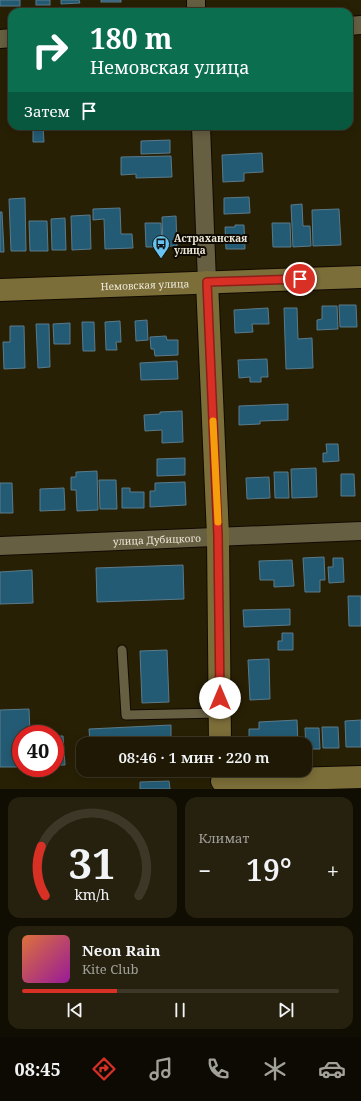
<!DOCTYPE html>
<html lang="ru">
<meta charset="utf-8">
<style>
body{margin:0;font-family:"Noto Serif",serif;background:#26210e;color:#f1f3f6;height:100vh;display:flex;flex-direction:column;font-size:15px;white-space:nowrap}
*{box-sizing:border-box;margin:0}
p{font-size:13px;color:#a1a09a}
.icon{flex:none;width:22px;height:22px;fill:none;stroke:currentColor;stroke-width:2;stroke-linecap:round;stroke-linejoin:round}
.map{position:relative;height:789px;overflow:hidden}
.sheet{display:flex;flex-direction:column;gap:8px;padding:8px;background:#100d02;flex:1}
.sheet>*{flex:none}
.hud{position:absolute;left:8px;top:8px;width:345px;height:122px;border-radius:12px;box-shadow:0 2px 10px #0003,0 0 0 1px #3c3726;background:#0b6e4f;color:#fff;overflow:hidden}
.speed{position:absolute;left:12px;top:725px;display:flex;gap:8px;font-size:20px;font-weight:700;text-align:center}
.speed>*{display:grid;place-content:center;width:52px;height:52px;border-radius:50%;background:#1e1804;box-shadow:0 2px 10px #0003,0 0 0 1px #3c3726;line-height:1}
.speed .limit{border:6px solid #d22;background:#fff;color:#111}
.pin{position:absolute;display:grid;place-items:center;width:34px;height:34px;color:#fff;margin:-17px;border:2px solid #fff;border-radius:50%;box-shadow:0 1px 4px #0007}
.me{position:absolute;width:44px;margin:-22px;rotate:0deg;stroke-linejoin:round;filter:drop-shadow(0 0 3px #0008)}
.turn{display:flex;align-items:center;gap:14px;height:84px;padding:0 16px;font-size:18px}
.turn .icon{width:52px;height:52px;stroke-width:2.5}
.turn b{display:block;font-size:28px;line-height:34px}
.then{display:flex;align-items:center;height:38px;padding:0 16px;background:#0003;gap:8px;font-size:15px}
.big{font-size:30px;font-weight:600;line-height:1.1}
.sheet .widget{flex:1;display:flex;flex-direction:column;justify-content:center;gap:6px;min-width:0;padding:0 14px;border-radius:12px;background:#26210e}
.sheet .dial{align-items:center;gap:0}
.dial svg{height:104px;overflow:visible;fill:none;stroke:#3c3726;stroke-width:7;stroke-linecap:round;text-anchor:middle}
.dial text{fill:#f1f3f6;stroke:none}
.song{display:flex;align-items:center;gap:12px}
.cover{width:48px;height:48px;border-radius:6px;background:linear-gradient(135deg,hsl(20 70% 55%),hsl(300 70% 35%))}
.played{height:4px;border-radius:2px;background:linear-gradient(90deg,#d93025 30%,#3c3726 30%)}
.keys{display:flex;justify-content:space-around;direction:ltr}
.heat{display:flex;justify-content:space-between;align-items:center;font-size:22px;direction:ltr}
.sheet .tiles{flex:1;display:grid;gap:8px;grid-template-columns:1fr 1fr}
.widget:last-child{grid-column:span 2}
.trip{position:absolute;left:76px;top:737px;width:236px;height:40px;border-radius:12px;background:#1e1804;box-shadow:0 2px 10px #0003,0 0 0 1px #3c3726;font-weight:600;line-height:40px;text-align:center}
.tabs{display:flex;height:64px;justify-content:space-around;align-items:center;background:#0c0a02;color:#a1a09a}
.tabs .icon{width:28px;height:28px}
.tabs .active{color:#d93025}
.tabs b{font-size:18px;color:#f1f3f6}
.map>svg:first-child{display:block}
.building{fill:#245b74;stroke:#5a7a8a}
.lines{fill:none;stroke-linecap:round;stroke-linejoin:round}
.lane-casing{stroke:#110a00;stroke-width:11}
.street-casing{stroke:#110a00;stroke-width:20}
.secondary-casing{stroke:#110a00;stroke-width:24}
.lane{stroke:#675f42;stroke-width:9}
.street{stroke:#675f42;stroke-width:18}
.secondary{stroke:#7c6e39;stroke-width:22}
.route-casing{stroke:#8d1f18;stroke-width:10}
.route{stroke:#d93025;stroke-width:7}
.slow{stroke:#f59e0b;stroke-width:7}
.labels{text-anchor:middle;stroke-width:4;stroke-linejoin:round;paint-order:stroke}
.poi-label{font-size:10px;font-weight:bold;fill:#ede8d8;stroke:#0e0a02;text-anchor:start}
.street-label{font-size:10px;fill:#ede8d8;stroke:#0e0a02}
</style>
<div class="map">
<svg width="361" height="789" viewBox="0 0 361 789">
<rect width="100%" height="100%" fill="#282005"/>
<!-- building -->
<g class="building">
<rect x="0" y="0" width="20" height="6"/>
<rect x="36" y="0" width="14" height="5"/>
<path d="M61,0H79L80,3L61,4Z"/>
<rect x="101" y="0" width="20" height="2"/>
<path d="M33,126H43L44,142H33Z"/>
<path d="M138,126H170V129L138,130Z"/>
<path d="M221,126H241V127L221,128Z"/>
<path d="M170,140V153L141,154V141Z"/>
<path d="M262,153L263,172L244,173V181L223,182L222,155Z"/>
<path d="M171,156L172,177L136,178V174L121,175V157Z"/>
<path d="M249,197L250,213L224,214V198Z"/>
<path d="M25,198L26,251H11L9,199Z"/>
<path d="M302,204L303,226H310L311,246L293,247L291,205Z"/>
<path d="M120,208L121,234H132L133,248L105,249L104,219L93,220V209Z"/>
<path d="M339,209L341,245L313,246L312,210Z"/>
<path d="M0,212H2L4,252H0Z"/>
<path d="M90,215L91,249L72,250L71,216Z"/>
<path d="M176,216L177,246H163L162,217Z"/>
<path d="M65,218L66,250H52L51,219Z"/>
<path d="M29,221H47L48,251H30Z"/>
<path d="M145,223H161L162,247H146Z"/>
<path d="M272,223H290L291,247H273Z"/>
<path d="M235,225H244L245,249H226L225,227H235Z"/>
<path d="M339,305H356L357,327H340Z"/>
<path d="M322,306H337L338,329L317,330V320L322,319Z"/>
<path d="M268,308L269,324H252L253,332L235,333L234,310Z"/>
<path d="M284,308H297L298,339L312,338L313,368L286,369Z"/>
<path d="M147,320L148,340L136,341L135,321Z"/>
<path d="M120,321L121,342H116L117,350H106L105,322Z"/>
<path d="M82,322H94L95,351H83Z"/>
<path d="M70,323V344H54L53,324Z"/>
<path d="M36,324H49L50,367L38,368Z"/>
<path d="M10,326H24L25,368L4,369L3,342H10Z"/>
<path d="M166,336L167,340H178V355L155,356L154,349H151L150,337Z"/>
<path d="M267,359L268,377H261V382H250V377L239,378L238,360Z"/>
<path d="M177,361L178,379L141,380L140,363Z"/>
<path d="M288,404V420L260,421V424L239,425V406Z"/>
<path d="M182,411L183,442L162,443V430L145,431L144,415L160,414V412Z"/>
<path d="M326,444H338L339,461L323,462V453H327Z"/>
<path d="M185,458V475L157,476V459Z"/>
<path d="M316,468L317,497L292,498L291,469Z"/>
<path d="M97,471L98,510L77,511L76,490H71V477H76V472Z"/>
<path d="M274,472H288L289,498H275Z"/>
<path d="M341,474H354L355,496H341Z"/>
<path d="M269,477L270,498L247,499L246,478Z"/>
<path d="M99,480H116L117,509H100Z"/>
<path d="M185,482L186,505L150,507V491H155V483Z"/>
<path d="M0,483H12L13,513H0Z"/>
<path d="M64,488L65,510L40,511V489Z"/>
<path d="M122,488H130V492H144V508H122Z"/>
<path d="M324,557L325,580H320V592H305L303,558Z"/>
<path d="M333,558H343L344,582L329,583L328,567H333Z"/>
<path d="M292,560L294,586L274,587V580H260L259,561Z"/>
<path d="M183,565L184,599L97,602L96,568Z"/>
<path d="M32,570L33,603L0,604V572Z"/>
<path d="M348,596H361V626H349Z"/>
<path d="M290,609V625L244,627L243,610Z"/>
<path d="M282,633H293V650H278V641H282Z"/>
<path d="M167,650L169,702L142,703L140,651Z"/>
<path d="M269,659L270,699L250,700L248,660Z"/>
<path d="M29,709L30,734H21V767H0V710Z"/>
<path d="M297,720L298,744H249V729H259V722Z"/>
<path d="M361,720V747H346L345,721Z"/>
<path d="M171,725V744H90L89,729Z"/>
<path d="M322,727H338L339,748H323Z"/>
<path d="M305,728H319L320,749H306Z"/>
<path d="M55,736H63L65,765H55Z"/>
<path d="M169,781L170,789H140V782Z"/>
</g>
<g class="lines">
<defs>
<path id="lane" d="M122,650L126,715L220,713"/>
<g id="street">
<path d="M196,0V12"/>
<path d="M349,26L361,25"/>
<path d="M0,39L12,38"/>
<path d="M201,126L207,282"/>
<path id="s1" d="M0,546L361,531"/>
</g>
<g id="secondary">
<path d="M207,282L218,536L220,744"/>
<path id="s2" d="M0,290L361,277"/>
<path d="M222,781L361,777"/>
</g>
</defs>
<!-- lane casing -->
<use href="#lane" class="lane-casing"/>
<!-- street casing -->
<use href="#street" class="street-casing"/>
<!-- secondary casing -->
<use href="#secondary" class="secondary-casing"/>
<!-- lane -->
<use href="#lane" class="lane"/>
<!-- street -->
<use href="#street" class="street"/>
<!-- secondary -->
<use href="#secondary" class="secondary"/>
</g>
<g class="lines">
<defs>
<path id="route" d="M220,698L218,536L207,282L300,279"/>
</defs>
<!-- route casing -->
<use href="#route" class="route-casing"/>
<!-- route -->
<use href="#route" class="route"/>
<!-- slow -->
<path class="slow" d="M213,421L218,522"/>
</g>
<!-- icons -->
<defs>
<symbol id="bus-pin" viewBox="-11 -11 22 30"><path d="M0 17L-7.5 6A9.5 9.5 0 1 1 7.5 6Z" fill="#67c4f0" stroke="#0e0a02"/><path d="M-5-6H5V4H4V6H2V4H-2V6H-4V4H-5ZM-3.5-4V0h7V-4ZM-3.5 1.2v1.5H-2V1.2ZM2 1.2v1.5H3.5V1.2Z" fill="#111"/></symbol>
</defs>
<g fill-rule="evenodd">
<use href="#bus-pin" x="151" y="234" width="20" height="27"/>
</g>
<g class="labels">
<!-- poi labels -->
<g class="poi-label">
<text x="174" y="242">Астраханская<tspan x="174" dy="12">улица</tspan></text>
</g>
<!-- street labels -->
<g class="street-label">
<text dy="4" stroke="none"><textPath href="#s2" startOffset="145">Немовская улица</textPath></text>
<text dy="4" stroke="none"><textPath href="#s1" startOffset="157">улица Дубицкого</textPath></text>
</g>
</g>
</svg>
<div class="speed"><div class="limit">40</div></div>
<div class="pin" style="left:300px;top:279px;background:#d93025"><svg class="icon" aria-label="arrive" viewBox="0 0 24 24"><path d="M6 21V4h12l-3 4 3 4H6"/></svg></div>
<svg class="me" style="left:220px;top:698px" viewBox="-20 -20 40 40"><circle r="19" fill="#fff"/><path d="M0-13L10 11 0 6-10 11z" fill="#d93025"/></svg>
<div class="trip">08:46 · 1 мин · 220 m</div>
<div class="hud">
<div class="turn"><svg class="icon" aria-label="right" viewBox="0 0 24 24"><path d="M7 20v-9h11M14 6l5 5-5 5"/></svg><div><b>180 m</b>Немовская улица</div></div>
<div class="then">Затем<svg class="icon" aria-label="arrive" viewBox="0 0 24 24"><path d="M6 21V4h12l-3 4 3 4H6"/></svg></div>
</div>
</div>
<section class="sheet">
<div class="tiles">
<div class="widget dial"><svg viewBox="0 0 100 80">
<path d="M14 69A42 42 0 1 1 86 69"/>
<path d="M14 69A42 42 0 0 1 11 31" stroke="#d93025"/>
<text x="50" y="56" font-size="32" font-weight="700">31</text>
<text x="50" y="72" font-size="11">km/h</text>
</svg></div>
<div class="widget"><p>Климат</p>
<div class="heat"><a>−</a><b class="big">19°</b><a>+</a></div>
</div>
<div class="widget">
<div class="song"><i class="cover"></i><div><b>Neon Rain</b><p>Kite Club</p></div></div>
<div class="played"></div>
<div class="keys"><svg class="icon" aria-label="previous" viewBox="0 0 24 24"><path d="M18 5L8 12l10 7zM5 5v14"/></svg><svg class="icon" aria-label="pause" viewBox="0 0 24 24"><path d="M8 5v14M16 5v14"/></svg><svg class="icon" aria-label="next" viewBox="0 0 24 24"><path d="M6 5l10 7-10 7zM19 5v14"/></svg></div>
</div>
</div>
</section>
<nav class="tabs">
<b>08:45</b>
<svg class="icon active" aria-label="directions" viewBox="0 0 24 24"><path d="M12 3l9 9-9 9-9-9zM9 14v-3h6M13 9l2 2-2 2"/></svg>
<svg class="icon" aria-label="music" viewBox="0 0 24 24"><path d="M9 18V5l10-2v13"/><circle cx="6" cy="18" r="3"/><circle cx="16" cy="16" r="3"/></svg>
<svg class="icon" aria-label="phone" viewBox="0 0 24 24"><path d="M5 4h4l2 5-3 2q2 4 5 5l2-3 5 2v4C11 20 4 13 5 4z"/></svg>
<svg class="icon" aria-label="climate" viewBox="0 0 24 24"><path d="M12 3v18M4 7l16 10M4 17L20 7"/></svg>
<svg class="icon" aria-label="car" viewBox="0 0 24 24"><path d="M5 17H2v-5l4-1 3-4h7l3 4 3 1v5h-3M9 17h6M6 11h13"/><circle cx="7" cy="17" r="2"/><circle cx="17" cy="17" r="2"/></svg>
</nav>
